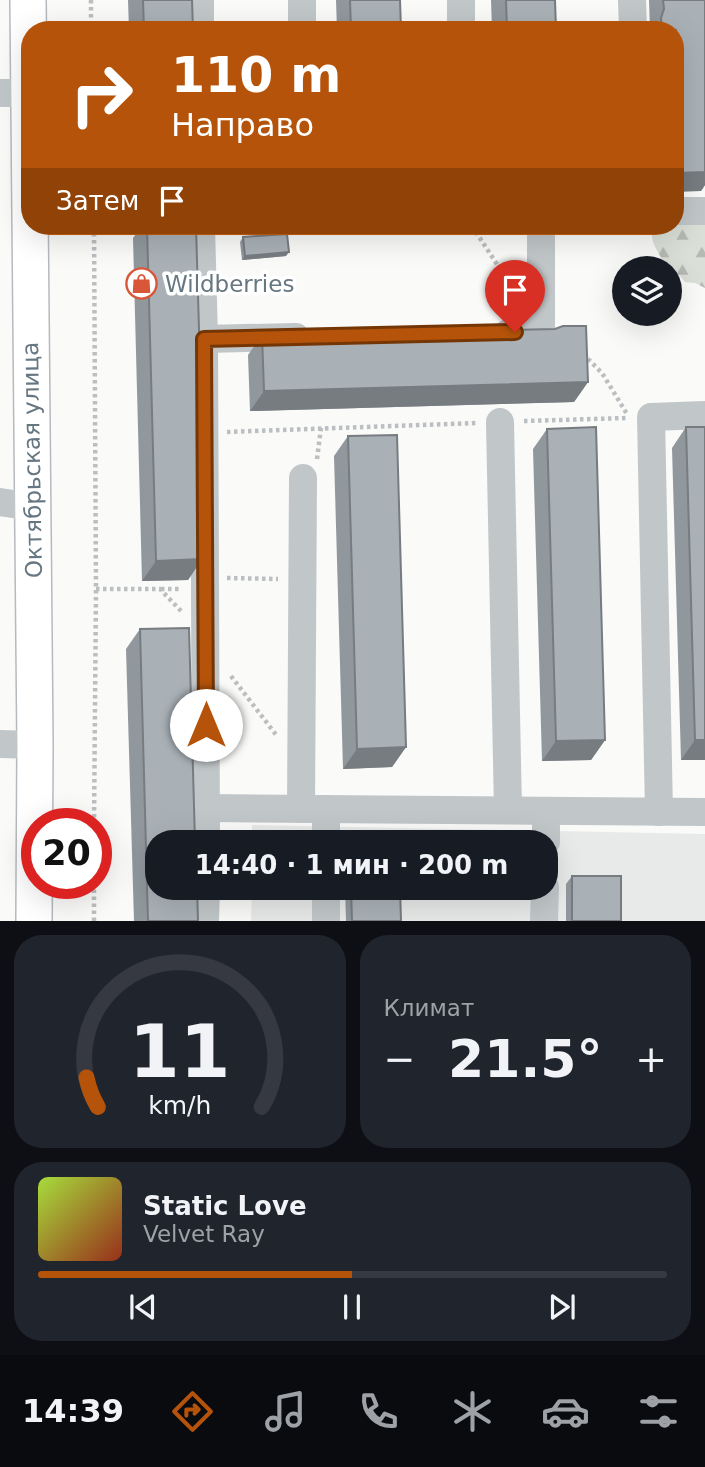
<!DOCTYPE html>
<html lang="ru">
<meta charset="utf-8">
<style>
body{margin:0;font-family:"DejaVu Sans",sans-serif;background:#20242c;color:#f1f3f6;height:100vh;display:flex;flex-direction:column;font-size:26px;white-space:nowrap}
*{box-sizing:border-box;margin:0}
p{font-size:23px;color:#9ea1a6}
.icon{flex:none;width:38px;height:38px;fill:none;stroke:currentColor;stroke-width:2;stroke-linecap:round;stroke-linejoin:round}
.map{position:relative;height:921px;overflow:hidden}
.panel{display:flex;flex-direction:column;gap:14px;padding:14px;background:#0d0f14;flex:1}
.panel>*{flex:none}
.guide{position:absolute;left:21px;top:21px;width:663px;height:214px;border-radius:28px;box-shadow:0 7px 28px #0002;background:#b45309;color:#fff;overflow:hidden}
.controls{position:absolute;left:612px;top:256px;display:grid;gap:14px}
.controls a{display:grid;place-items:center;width:70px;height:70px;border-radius:50%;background:#171b24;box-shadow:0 7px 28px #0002;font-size:35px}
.speed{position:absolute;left:21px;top:808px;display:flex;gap:14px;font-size:35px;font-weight:700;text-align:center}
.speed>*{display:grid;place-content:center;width:91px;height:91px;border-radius:50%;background:#171b24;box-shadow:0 7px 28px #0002;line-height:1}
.speed .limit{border:10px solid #d22;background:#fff;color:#111}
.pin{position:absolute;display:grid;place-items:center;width:60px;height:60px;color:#fff;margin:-72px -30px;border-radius:50% 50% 50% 0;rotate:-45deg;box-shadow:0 0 7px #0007}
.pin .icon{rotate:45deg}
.me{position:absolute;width:77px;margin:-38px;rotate:0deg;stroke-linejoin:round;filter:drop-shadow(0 0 5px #0008)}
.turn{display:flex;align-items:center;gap:24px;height:147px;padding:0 35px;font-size:32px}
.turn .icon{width:91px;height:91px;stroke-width:2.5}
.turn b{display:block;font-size:49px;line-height:60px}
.then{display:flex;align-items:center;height:66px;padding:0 35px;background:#0003;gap:14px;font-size:26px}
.big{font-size:52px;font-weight:700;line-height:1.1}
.panel .tile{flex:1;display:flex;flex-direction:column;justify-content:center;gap:10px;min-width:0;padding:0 24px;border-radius:28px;background:#20242c}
.panel .dial{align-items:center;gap:0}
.dial svg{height:182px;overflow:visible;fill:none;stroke:#363941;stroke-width:7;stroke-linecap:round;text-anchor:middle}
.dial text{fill:#f1f3f6;stroke:none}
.song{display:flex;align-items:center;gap:21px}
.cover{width:84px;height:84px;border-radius:10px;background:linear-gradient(135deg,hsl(80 70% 55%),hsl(10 70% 35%))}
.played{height:7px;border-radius:4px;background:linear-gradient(90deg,#b45309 50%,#363941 50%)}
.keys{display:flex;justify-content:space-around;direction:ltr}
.heat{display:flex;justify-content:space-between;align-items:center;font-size:38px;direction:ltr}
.panel .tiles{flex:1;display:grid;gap:14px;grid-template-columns:1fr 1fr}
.tile:last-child{grid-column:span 2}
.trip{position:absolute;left:145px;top:830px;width:413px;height:70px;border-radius:28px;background:#171b24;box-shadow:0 7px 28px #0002;font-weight:700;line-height:70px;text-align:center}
.menu{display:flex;height:112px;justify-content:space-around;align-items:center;background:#090b0e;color:#9ea1a6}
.menu .icon{width:49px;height:49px}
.menu .on{color:#b45309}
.menu b{font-size:32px;color:#f1f3f6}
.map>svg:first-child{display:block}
.built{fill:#e8e9e9}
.forest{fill:url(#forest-firs)}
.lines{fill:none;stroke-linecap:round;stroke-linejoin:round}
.major-casing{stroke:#b5babe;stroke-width:38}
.path{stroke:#bcbfc1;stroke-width:4.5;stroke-dasharray:3.5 3.5;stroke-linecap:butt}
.minor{stroke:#c1c6c9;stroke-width:28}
.major{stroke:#fff;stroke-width:35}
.wall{fill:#91989d}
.shaded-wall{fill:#767c80}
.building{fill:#a9b1b7;stroke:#767c80;stroke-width:2}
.route-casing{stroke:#753606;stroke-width:18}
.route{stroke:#b45309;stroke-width:12}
.labels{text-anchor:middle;stroke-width:7;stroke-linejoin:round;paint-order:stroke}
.poi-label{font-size:23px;fill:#667781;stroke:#fff;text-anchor:start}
.street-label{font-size:23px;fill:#667781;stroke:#fff}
</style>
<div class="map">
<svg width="705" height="921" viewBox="0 0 705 921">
<defs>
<pattern id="forest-firs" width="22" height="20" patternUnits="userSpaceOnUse" patternTransform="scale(1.75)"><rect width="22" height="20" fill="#dadfd7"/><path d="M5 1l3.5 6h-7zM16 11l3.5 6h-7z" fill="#b5bab4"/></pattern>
</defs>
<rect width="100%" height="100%" fill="#fafaf8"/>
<!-- built -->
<path class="built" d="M252,825L705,834V921H251L252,887H546V842H252Z"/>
<!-- forest -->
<path class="forest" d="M676,219H705V288L695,283L685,282L680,276L670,271V268H666C660,252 648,243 653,226H676Z"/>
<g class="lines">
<defs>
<path id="major" d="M28,0L35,745L34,921"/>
</defs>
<!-- major casing -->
<use href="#major" class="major-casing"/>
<!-- path -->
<g class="path">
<path d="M91,0V30"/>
<path d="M94,226L96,589L94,824"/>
<path d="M472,226L515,292"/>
<path d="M583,354L602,373L627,414"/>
<path d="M524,421L627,418"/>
<path d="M227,432L477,423"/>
<path d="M317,459L321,428"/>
<path d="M227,578L278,579"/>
<path d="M96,589H160L181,611"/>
<path d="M161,589H180"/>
<path d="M231,676L277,736"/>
<path d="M94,921V884"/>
</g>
<!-- minor -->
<g class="minor">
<path d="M200,0V30"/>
<path d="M302,0V30"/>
<path d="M461,0V30"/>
<path d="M632,0L633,30"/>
<path d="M0,93H29"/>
<path d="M676,211H705"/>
<path d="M201,226L204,339L206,842"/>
<path d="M508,333L541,332V226"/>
<path d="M204,339L296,337"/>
<path d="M500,422L508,810"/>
<path d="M0,502L33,507"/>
<path d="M0,744L35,745"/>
<path d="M207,808L705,812"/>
<path d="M301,809L303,478"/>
<path d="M659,812L651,417L705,415"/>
<path d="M326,842V809"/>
<path d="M546,842V811"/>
<path d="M326,887V921"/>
<path d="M205,921L206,887"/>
<path d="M544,921L545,887"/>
</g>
<!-- major -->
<use href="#major" class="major"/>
</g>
<!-- wall -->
<g class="wall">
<path d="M128,0H192L193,30H129Z"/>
<path d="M336,0H400L401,30H337Z"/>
<path d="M491,0H555L556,30H492Z"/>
<path d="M649,0H705V185L701,191L676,30H650Z"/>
<path d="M142,226H196L202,559L188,580L142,581L133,238Z"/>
<path d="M243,237L286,256L242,260L240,242Z"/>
<path d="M262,335L588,382L574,402L250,411L248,355Z"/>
<path d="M686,427H705V760H681L672,448Z"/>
<path d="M547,429L605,740L591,760L542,761L533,449Z"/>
<path d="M348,436L406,747L392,767L343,769L334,456Z"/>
<path d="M140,629L198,921H134L126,649Z"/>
<path d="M572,876L621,921H566V884Z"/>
<path d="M345,887H400L401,921H346Z"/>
</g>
<!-- shaded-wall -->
<g class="shaded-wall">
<path d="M705,172V185L701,191L676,192V173Z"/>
<path d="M289,252L286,256L242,260L245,256Z"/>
<path d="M588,382L574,402L250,411L264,391Z"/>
<path d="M202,559L188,580L142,581L156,561Z"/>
<path d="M605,740L591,760L542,761L556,741Z"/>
<path d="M695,740H705V760H681Z"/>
<path d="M406,747L392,767L343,769L357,749Z"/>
</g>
<!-- building -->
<g class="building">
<path d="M143,0H192L193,30H144Z"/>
<path d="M350,0H400L401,30H351Z"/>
<path d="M506,0H555L556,30H507Z"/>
<path d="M663,0H705V172L676,173V30H662L661,18L664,9Z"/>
<path d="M147,226H196L202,433V559L156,561Z"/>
<path d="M287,234L289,252L245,256L243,237Z"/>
<path d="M563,326H586L588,382L264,391L262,335L555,329Z"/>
<path d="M596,427L605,740L556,741L547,429Z"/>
<path d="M686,427H705V740H695Z"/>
<path d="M397,435L406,747L357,749L348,436Z"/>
<path d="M189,628L195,842H158V887H197L198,921H148L140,629Z"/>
<rect x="572" y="876" width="49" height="45"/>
<path d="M351,887H400L401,921H352Z"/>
</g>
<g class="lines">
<defs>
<path id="route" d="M206,725L204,339L515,332"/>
</defs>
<!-- route casing -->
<use href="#route" class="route-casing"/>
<!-- route -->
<use href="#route" class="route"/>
</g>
<!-- icons -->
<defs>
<symbol id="shop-ring" viewBox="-11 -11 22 22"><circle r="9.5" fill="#fff" stroke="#d95739" stroke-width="1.5"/><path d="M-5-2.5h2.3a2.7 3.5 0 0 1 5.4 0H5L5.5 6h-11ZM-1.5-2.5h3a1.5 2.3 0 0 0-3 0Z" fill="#d95739"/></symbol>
</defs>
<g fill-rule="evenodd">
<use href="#shop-ring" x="124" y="266" width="35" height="35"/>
</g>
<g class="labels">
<!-- poi labels -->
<g class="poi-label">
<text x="165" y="292">Wildberries</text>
</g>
<!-- street labels -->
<g class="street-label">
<text transform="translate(32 460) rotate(-91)" y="8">Октябрьская улица</text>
</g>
</g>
</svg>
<div class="controls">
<a><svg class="icon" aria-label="layers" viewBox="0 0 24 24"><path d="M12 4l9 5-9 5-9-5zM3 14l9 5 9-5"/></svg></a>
</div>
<div class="speed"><div class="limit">20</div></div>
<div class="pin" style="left:515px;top:332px;background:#d93025"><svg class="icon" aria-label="arrive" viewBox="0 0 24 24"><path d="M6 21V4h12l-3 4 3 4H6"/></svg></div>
<svg class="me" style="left:206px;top:725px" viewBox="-20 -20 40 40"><circle r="19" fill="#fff"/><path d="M0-13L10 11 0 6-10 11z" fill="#b45309"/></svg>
<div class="trip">14:40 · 1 мин · 200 m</div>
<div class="guide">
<div class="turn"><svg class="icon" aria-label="right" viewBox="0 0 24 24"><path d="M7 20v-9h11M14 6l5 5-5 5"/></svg><div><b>110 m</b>Направо</div></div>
<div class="then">Затем<svg class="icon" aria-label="arrive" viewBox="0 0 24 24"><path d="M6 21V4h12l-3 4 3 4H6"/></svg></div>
</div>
</div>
<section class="panel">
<div class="tiles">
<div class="tile dial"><svg viewBox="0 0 100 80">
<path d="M14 69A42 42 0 1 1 86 69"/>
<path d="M14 69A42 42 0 0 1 9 56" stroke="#b45309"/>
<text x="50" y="56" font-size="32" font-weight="700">11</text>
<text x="50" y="72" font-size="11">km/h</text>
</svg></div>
<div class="tile"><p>Климат</p>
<div class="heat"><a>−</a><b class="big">21.5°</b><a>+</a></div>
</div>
<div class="tile">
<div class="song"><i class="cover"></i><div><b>Static Love</b><p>Velvet Ray</p></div></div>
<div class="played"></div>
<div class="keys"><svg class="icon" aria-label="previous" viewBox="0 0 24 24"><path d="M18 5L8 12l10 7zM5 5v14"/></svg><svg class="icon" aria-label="pause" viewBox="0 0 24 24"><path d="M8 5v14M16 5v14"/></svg><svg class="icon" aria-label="next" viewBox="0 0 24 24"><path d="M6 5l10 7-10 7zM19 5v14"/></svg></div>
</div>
</div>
</section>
<nav class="menu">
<b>14:39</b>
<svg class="icon on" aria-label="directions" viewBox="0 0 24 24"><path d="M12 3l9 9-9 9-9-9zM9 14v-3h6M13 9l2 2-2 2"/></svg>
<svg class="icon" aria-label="music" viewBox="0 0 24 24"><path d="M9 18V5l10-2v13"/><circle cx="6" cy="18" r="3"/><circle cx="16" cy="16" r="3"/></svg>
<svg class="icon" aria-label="phone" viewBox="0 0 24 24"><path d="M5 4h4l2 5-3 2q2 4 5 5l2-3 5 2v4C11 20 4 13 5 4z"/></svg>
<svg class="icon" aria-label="climate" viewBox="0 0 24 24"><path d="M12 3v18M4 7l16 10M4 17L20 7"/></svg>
<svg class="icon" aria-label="car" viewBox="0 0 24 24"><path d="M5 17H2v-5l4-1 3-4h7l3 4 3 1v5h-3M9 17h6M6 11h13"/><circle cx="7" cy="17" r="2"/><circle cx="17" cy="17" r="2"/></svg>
<svg class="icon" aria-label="filters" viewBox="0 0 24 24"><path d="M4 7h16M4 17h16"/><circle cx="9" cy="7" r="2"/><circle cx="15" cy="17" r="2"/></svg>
</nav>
